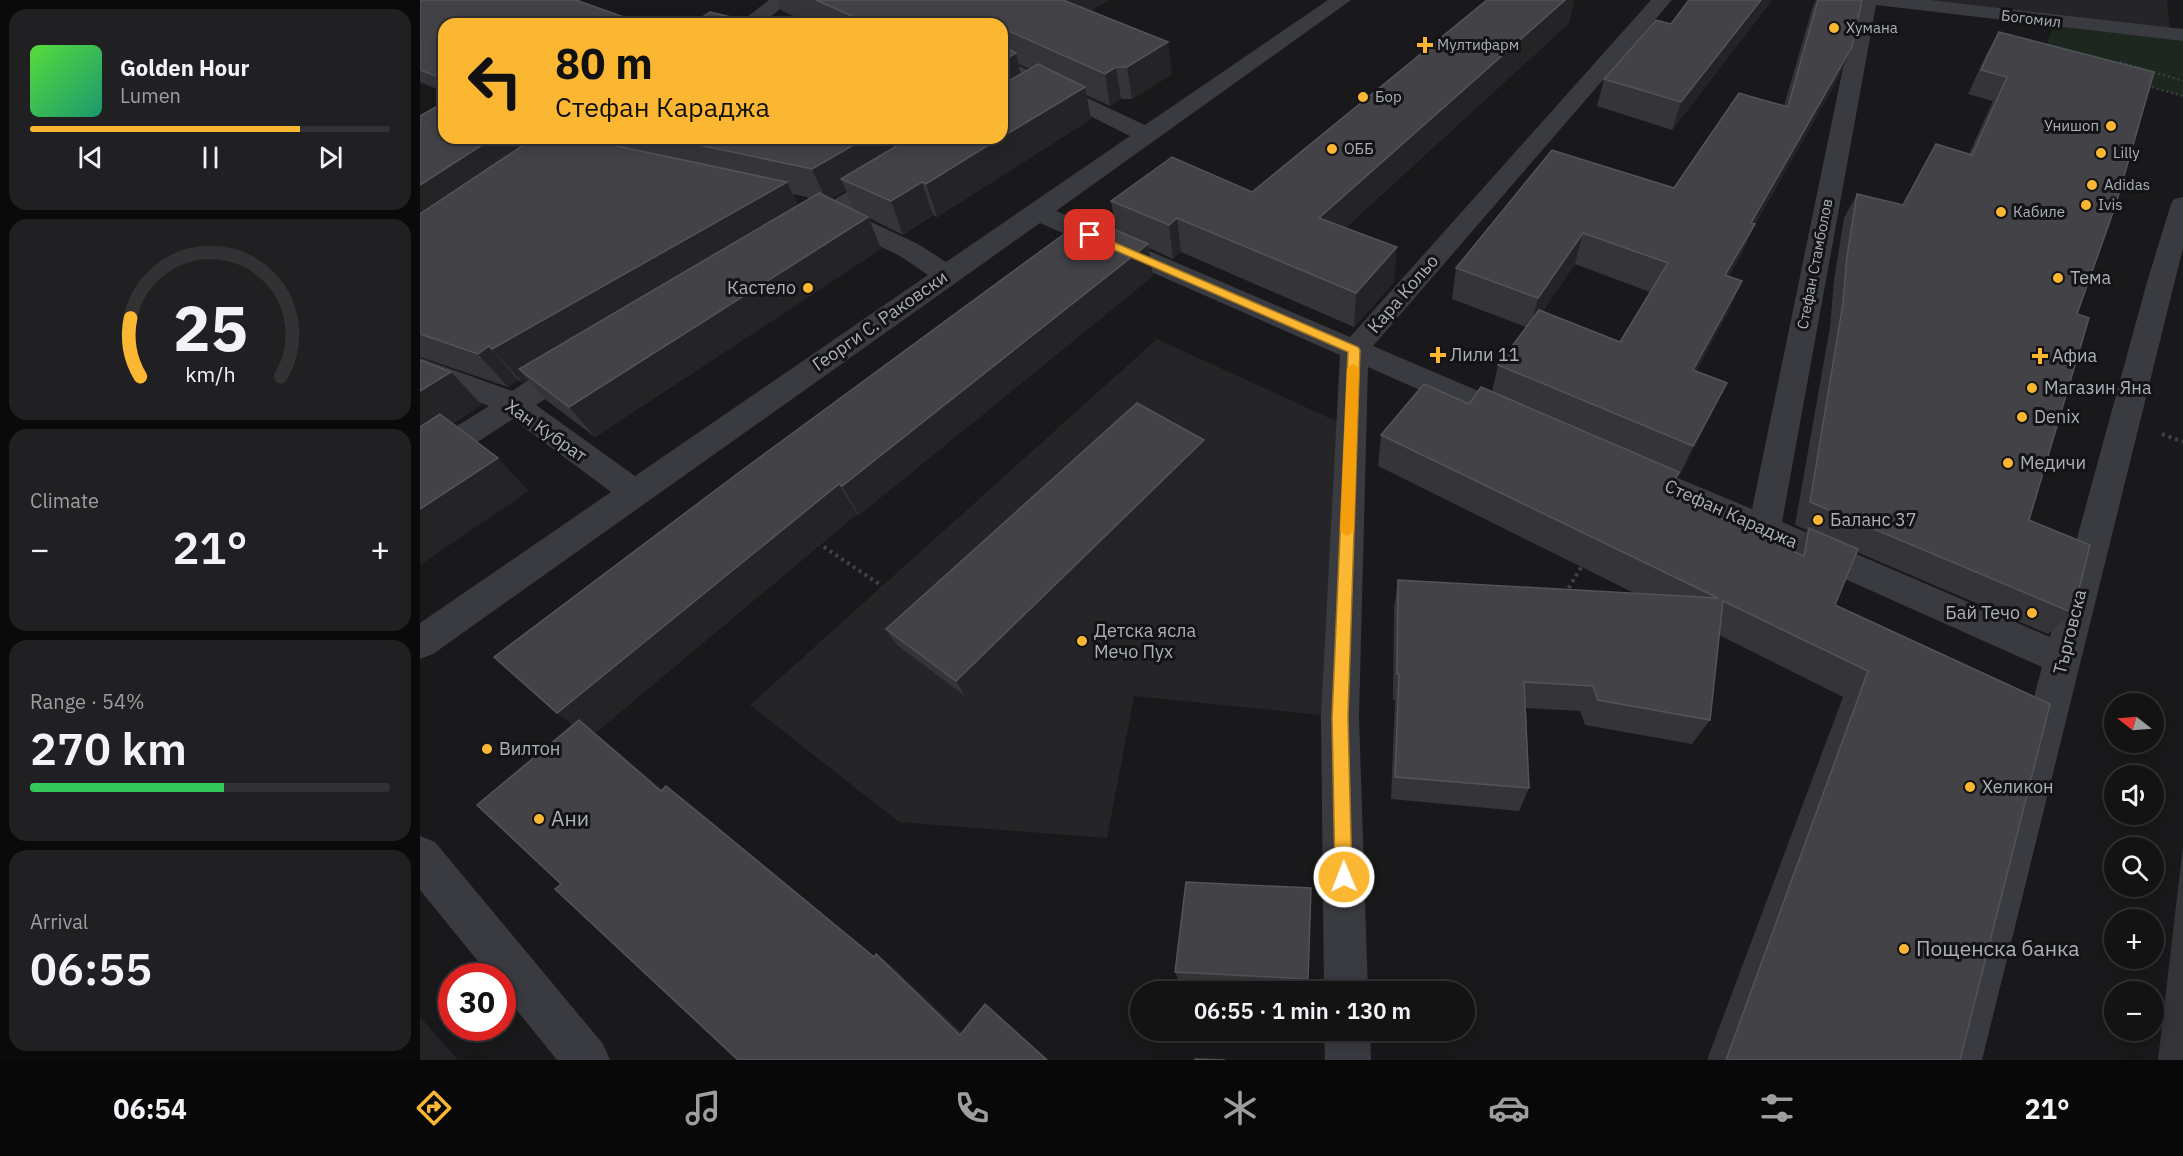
<!DOCTYPE html>
<meta charset="utf-8">
<style>
body{margin:0;font-family:"IBM Plex Sans",sans-serif;background:#202022;color:#f1f3f6;height:100vh;display:flex;flex-direction:column;font-size:22px;white-space:nowrap}
*{box-sizing:border-box;margin:0}
p{font-size:20px;color:#9d9ea0}
.icon{flex:none;width:33px;height:33px;fill:none;stroke:currentColor;stroke-width:2;stroke-linecap:round;stroke-linejoin:round}
.map{position:relative;flex:1;overflow:hidden}
.panel{display:flex;flex-direction:column;gap:9px;padding:9px;background:#0a0a0b;width:420px}
.panel>*{flex:none}
.top-card{position:absolute;left:18px;top:18px;width:570px;height:126px;border-radius:18px;box-shadow:0 3px 15px #0003,0 0 0 2px #323234;background:#fbb731;color:#111;overflow:hidden}
.needle{width:39px;rotate:287deg}
.buttons{position:absolute;left:1684px;top:693px;display:grid;gap:12px}
.buttons a{display:grid;place-items:center;width:60px;height:60px;border-radius:50%;background:#131314;box-shadow:0 3px 15px #0003,0 0 0 2px #323234;font-size:30px}
.speed{position:absolute;left:18px;top:963px;display:flex;gap:12px;font-size:30px;font-weight:700;text-align:center}
.speed>*{display:grid;place-content:center;width:78px;height:78px;border-radius:50%;background:#131314;box-shadow:0 3px 15px #0003,0 0 0 2px #323234;line-height:1}
.speed .limit{border:9px solid #d22;background:#fff;color:#111}
.pin{position:absolute;display:grid;place-items:center;width:51px;height:51px;color:#fff;margin:-26px;border-radius:12px;box-shadow:0 3px 9px #0006}
.me{position:absolute;width:66px;margin:-33px;rotate:359deg;stroke-linejoin:round;filter:drop-shadow(0 0 4px #0008)}
.turn{display:flex;align-items:center;gap:21px;height:126px;padding:0 18px;font-size:27px}
.turn .icon{width:78px;height:78px;stroke-width:2.5}
.turn b{display:block;font-size:42px;line-height:51px}
.big{font-size:45px;font-weight:600;line-height:1.1}
.panel .card{flex:1;display:flex;flex-direction:column;justify-content:center;gap:9px;min-width:0;padding:0 21px;border-radius:18px;background:#202022}
.panel .dial{align-items:center;gap:0}
.dial svg{height:156px;overflow:visible;fill:none;stroke:#323234;stroke-width:7;stroke-linecap:round;text-anchor:middle}
.dial text{fill:#f1f3f6;stroke:none}
.song{display:flex;align-items:center;gap:18px}
.cover{width:72px;height:72px;border-radius:9px;background:linear-gradient(135deg,hsl(110 70% 55%),hsl(160 70% 35%))}
.played{height:6px;border-radius:3px;background:linear-gradient(90deg,#fbb731 75%,#323234 75%)}
.keys{display:flex;justify-content:space-around;direction:ltr}
.heat{display:flex;justify-content:space-between;align-items:center;font-size:33px;direction:ltr}
.charge{height:9px;border-radius:4px;background:linear-gradient(90deg,#34c759 54%,#323234 0)}
.trip{position:absolute;left:710px;top:981px;width:345px;height:60px;border-radius:30px;background:#131314;box-shadow:0 3px 15px #0003,0 0 0 2px #323234;font-weight:600;line-height:60px;text-align:center}
.menu{display:flex;height:96px;justify-content:space-around;align-items:center;background:#080808;color:#9d9ea0}
.menu .icon{width:42px;height:42px}
.menu .on{color:#fbb731}
.menu b{font-size:27px;color:#f1f3f6}
main{display:flex;flex:1;min-height:0}
.map>svg:first-child{display:block}
.built{fill:#252528}
.green{fill:#1e271f}
.lines{fill:none;stroke-linecap:round;stroke-linejoin:round}
.path-far1{stroke:#3f4247;stroke-width:2;stroke-dasharray:2 3;stroke-linecap:butt}
.path{stroke:#3f4247;stroke-width:4;stroke-dasharray:3 4;stroke-linecap:butt}
.minor{fill:#393b40;fill-rule:evenodd}
.wall{fill:#353539;fill-rule:evenodd}
.shaded-wall{fill:#242427}
.building{fill:#424247;stroke:#525459;stroke-width:1.5}
.route{fill:#fbb731;stroke:#a37720;stroke-width:1.5}
.slow{fill:#f59e0b}
.poi-dot{fill:#fbb731;stroke:#141416;stroke-width:2}
.labels{text-anchor:middle;stroke-width:6;stroke-linejoin:round;paint-order:stroke}
.far-street-label{font-size:15px;fill:#abb0bb;stroke:#141416}
.far-poi-label{font-size:15px;fill:#abb0bb;stroke:#141416;text-anchor:start}
.poi-label{font-size:18px;fill:#abb0bb;stroke:#141416;text-anchor:start}
.street-label{font-size:18px;fill:#abb0bb;stroke:#141416}
.near-poi-label{font-size:21px;fill:#abb0bb;stroke:#141416;text-anchor:start}
</style>
<main>
<section class="panel">
<div class="card">
<div class="song"><i class="cover"></i><div><b>Golden Hour</b><p>Lumen</p></div></div>
<div class="played"></div>
<div class="keys"><svg class="icon" aria-label="previous" viewBox="0 0 24 24"><path d="M18 5L8 12l10 7zM5 5v14"/></svg><svg class="icon" aria-label="pause" viewBox="0 0 24 24"><path d="M8 5v14M16 5v14"/></svg><svg class="icon" aria-label="next" viewBox="0 0 24 24"><path d="M6 5l10 7-10 7zM19 5v14"/></svg></div>
</div>
<div class="card dial"><svg viewBox="0 0 100 80">
<path d="M14 69A42 42 0 1 1 86 69"/>
<path d="M14 69A42 42 0 0 1 9 39" stroke="#fbb731"/>
<text x="50" y="56" font-size="32" font-weight="700">25</text>
<text x="50" y="72" font-size="11">km/h</text>
</svg></div>
<div class="card"><p>Climate</p>
<div class="heat"><a>−</a><b class="big">21°</b><a>+</a></div>
</div>
<div class="card"><p>Range · 54%</p><b class="big">270 km</b><div class="charge"></div></div>
<div class="card"><p>Arrival</p><b class="big">06:55</b></div>
</section>
<div class="map">
<svg width="1763" height="1060" viewBox="0 0 1763 1060">
<rect width="100%" height="100%" fill="#19191b"/>
<!-- built -->
<g class="built">
<path d="M1460,0H1747L1750,34Z"/>
<path d="M737,339L931,428L920,717L714,696L687,838L479,822L330,705Z"/>
</g>
<!-- green -->
<path class="green" d="M1635,22L1763,35V96L1622,58Z"/>
<g class="lines">
<!-- path-far1 -->
<g class="path-far1">
<path d="M1700,62L1763,81"/>
<path d="M1727,86L1763,96"/>
</g>
<!-- path -->
<g class="path">
<path d="M1742,434L1763,442"/>
<path d="M398,543L462,586"/>
<path d="M1145,594L1163,564"/>
</g>
<!-- minor -->
<g class="minor">
<path d="M349,0H372L341,24H318Z"/>
<path d="M908,0H931L636,211L930,337L1231,0H1252L953,346L1103,410L1107,418L1103,426L1092,429L1081,426L948,367L939,717L948,992H904L901,717L920,355L620,223L13,654L0,659V623L191,492L93,419L11,472L0,476V449L69,406L0,379V358L92,391C112,379 139,353 163,360L167,367L163,374L116,405L215,476L508,275L480,256L412,223C400,230 391,237 376,234L372,228L376,222L519,138H547L543,143L430,212L498,244L526,262L710,136L582,72V58L725,125Z"/>
<path d="M1437,0H1509L1763,29V41L1456,5L1362,522L1630,637L1727,282L1751,204L1754,199L1763,197V248L1562,1060H1516L1622,667L1199,478L1194,470L1199,462L1210,458L1332,509Z"/>
<path d="M0,836L15,842L183,1044L190,1060H137L82,992V976H70L0,890Z"/>
<path d="M904,1030H950L951,1060H905Z"/>
</g>
</g>
<!-- wall -->
<g class="wall">
<path d="M0,0L24,24V92L0,82Z"/>
<path d="M358,0H688L670,11L752,74L712,99H701L690,106L666,95L671,119L517,217L513,215L483,235L449,218L461,249L175,437L126,400L107,379L102,382L98,380L88,387L0,357V116L24,138H582V24H392L362,11ZM598,64L610,69L601,74ZM426,190L434,210L411,199ZM373,194L390,198L378,205Z"/>
<path d="M1067,0H1154L1149,23L925,228L974,282L934,327L761,252L753,259L729,248L733,276L439,515L437,514L175,733L242,790L269,803L454,956L473,967L541,1033L565,1004L628,1060H318L141,884L153,725L137,713L647,235L696,230L691,201L832,192Z"/>
<path d="M1269,0H1352L1252,130L1177,106L1184,79L1251,24Z"/>
<path d="M1396,0H1442L1419,77L1335,224L1321,255L1309,276L1322,281L1308,312L1276,371L1292,413L1259,476L1257,475L1248,494L1373,551L1387,530L1375,525L1410,327L1414,280L1424,218L1437,194L1483,205L1549,154L1573,101L1548,94L1566,55L1579,32L1657,314L1609,520L1653,613L1628,634L1437,552L1415,605L1630,704L1540,1060H1287L1423,697L1299,635L1290,720L1272,744L1165,725L1160,711L1106,708L1109,788L1099,811L971,799L975,700H973L974,608L978,580L1216,594L958,466L961,435L1049,404L1072,392L1078,365L1106,327L1032,299L1036,268L1254,188L1364,106L1392,9ZM1155,264L1230,292L1200,342L1122,312Z"/>
<path d="M786,457L545,696L476,644L466,629Z"/>
<path d="M1763,846V1060H1738Z"/>
<path d="M891,888L887,988L759,981L755,972Z"/>
</g>
<!-- shaded-wall -->
<g class="shaded-wall">
<path d="M636,0H688L641,28Z"/>
<path d="M1145,0H1154L1149,23L898,252L899,218Z"/>
<path d="M1341,0H1352L1252,130L1261,102Z"/>
<path d="M204,17L208,24H190Z"/>
<path d="M748,42L752,74L712,99L707,67Z"/>
<path d="M1432,47L1419,77L1324,242L1335,224L1321,255L1292,306L1305,275L1331,223Z"/>
<path d="M596,53L603,85L582,98V61Z"/>
<path d="M696,67L701,99L690,106L685,74Z"/>
<path d="M665,87L671,119L517,217L506,184L580,138H582V137Z"/>
<path d="M73,138H124L0,237V185Z"/>
<path d="M446,138H515L421,179L426,190L407,202L392,169Z"/>
<path d="M367,182L383,216L99,369L107,379L102,382L72,349Z"/>
<path d="M502,182L513,215L483,235L471,201Z"/>
<path d="M448,217L461,249L175,437L149,407Z"/>
<path d="M757,218L761,252L753,259L749,225Z"/>
<path d="M1163,233L1155,264L1110,329L1118,298Z"/>
<path d="M728,244L733,276L439,515L422,486Z"/>
<path d="M977,247L974,282L934,327L936,293Z"/>
<path d="M1322,281L1308,312L1259,400L1273,370Z"/>
<path d="M69,346L98,380L88,387L58,354Z"/>
<path d="M31,372L62,405L0,445V391Z"/>
<path d="M1307,383L1292,413L1259,476L1273,446Z"/>
<path d="M784,440L786,457L545,696L536,681Z"/>
<path d="M78,458L109,491L0,565V509Z"/>
<path d="M419,484L437,514L175,733L264,808L137,713Z"/>
<path d="M246,786L269,803L470,969L454,957Z"/>
<path d="M456,954L473,967L554,1044L540,1035Z"/>
<path d="M0,1017L38,1060H1L0,1059Z"/>
</g>
<!-- building -->
<g class="building">
<path d="M0,0H156L204,17L190,24H24V79L0,70Z"/>
<path d="M396,0H643L748,42L707,67H696L685,74L582,28V24H439L441,20Z"/>
<path d="M1067,0H1145L899,218L977,247L936,293L757,218L749,225L691,201L752,157L832,192Z"/>
<path d="M1269,0H1341L1261,102L1184,79L1236,20L1251,24Z"/>
<path d="M1398,0H1442L1432,47L1331,223L1335,224L1305,275L1322,281L1273,370L1307,383L1273,446L1078,365L1119,310L1200,342L1248,263L1163,233L1118,298L1036,268L1132,150L1254,188L1319,93L1368,107Z"/>
<path d="M290,12L340,24H272Z"/>
<path d="M1579,32L1734,72L1696,204L1657,314L1669,318L1609,520L1670,545L1653,613L1390,502L1423,303L1427,256L1437,194L1483,205L1516,144L1552,155L1587,77L1561,70Z"/>
<path d="M582,46L596,53L582,61Z"/>
<path d="M618,64L665,87L582,137V85Z"/>
<path d="M24,102V138H73L0,185V116Z"/>
<path d="M114,138H159L367,182L72,349L69,346L58,354L0,334V214Z"/>
<path d="M246,138H446L392,169Z"/>
<path d="M490,138H580L506,184L502,182L471,201L421,179Z"/>
<path d="M399,193L448,217L149,407L99,369Z"/>
<path d="M670,219L728,244L422,486L419,484L137,713L74,657L321,471L644,234L647,235Z"/>
<path d="M0,360L31,372L0,391Z"/>
<path d="M1004,384L1049,404L1061,387L1259,472L1247,494L1384,556L1389,528L1438,549L1415,605L1630,704L1540,1060H1306L1448,671L1303,601L1290,720L1178,700L1173,686L1104,682L1109,788L975,777L979,674H977L978,580L1298,598L961,435Z"/>
<path d="M717,403L784,440L536,681L466,629Z"/>
<path d="M20,414L78,458L0,509V427Z"/>
<path d="M159,720L241,791L246,786L454,957L456,954L540,1035L565,1004L627,1060H318L135,889L141,884L57,805Z"/>
<path d="M766,882L891,888L888,979L755,972Z"/>
<path d="M775,1059L805,1060H775Z"/>
</g>
<!-- route -->
<path class="route" d="M670,232L938,347L940,350L928,717L932,877L930,883L924,886L917,883L915,877L912,717L928,352L667,238L665,235Z"/>
<!-- slow -->
<path class="slow" d="M933,364L939,368L934,531L927,536L920,531L927,368Z"/>
<!-- markers -->
<g class="poi-dot">
<circle cx="1414" cy="28" r="6"/>
<path d="M1002 36h6v6h6v6h-6v6h-6v-6h-6v-6h6z"/>
<circle cx="943" cy="97" r="6"/>
<circle cx="1691" cy="126" r="6"/>
<circle cx="912" cy="149" r="6"/>
<circle cx="1681" cy="153" r="6"/>
<circle cx="1672" cy="185" r="6"/>
<circle cx="1666" cy="205" r="6"/>
<circle cx="1581" cy="212" r="6"/>
<circle cx="1638" cy="278" r="6"/>
<circle cx="388" cy="288" r="6"/>
<path d="M1015 346h6v6h6v6h-6v6h-6v-6h-6v-6h6z"/>
<path d="M1617 347h6v6h6v6h-6v6h-6v-6h-6v-6h6z"/>
<circle cx="1612" cy="388" r="6"/>
<circle cx="1602" cy="417" r="6"/>
<circle cx="1588" cy="463" r="6"/>
<circle cx="1398" cy="520" r="6"/>
<circle cx="1612" cy="613" r="6"/>
<circle cx="662" cy="641" r="6"/>
<circle cx="67" cy="749" r="6"/>
<circle cx="1550" cy="787" r="6"/>
<circle cx="119" cy="819" r="6"/>
<circle cx="1484" cy="949" r="6"/>
</g>
<g class="labels">
<!-- far-street labels -->
<g class="far-street-label">
<text transform="translate(1611 19) rotate(7)" y="5">Богомил</text>
<text transform="translate(1395 264) rotate(-79)" y="5">Стефан Стамболов</text>
</g>
<!-- far-poi labels -->
<g class="far-poi-label">
<text x="1426" y="33">Хумана</text>
<text x="1017" y="50">Мултифарм</text>
<text x="955" y="102">Бор</text>
<text x="1679" y="131" text-anchor="end">Унишоп</text>
<text x="924" y="154">ОББ</text>
<text x="1693" y="158">Lilly</text>
<text x="1684" y="190">Adidas</text>
<text x="1678" y="210">Ivis</text>
<text x="1593" y="217">Кабиле</text>
</g>
<!-- poi labels -->
<g class="poi-label">
<text x="1650" y="284">Тема</text>
<text x="376" y="294" text-anchor="end">Кастело</text>
<text x="1030" y="361">Лили 11</text>
<text x="1632" y="362">Афиа</text>
<text x="1624" y="394">Магазин Яна</text>
<text x="1614" y="423">Denix</text>
<text x="1600" y="469">Медичи</text>
<text x="1410" y="526">Баланс 37</text>
<text x="1600" y="619" text-anchor="end">Бай Течо</text>
<text x="674" y="637">Детска ясла<tspan x="674" dy="21">Мечо Пух</tspan></text>
<text x="79" y="755">Вилтон</text>
<text x="1562" y="793">Хеликон</text>
</g>
<!-- street labels -->
<g class="street-label">
<text transform="translate(983 294) rotate(-49)" y="6">Кара Кольо</text>
<text transform="translate(460 321) rotate(-35)" y="6">Георги С. Раковски</text>
<text transform="translate(126 431) rotate(35)" y="6">Хан Кубрат</text>
<text transform="translate(1311 514) rotate(24)" y="6">Стефан Караджа</text>
<text transform="translate(1650 632) rotate(-76)" y="6">Търговска</text>
</g>
<!-- near-poi labels -->
<g class="near-poi-label">
<text x="131" y="826">Ани</text>
<text x="1496" y="956">Пощенска банка</text>
</g>
</g>
</svg>
<div class="buttons">
<a><svg class="needle" viewBox="-14 -14 28 28"><path d="M0-13l5 13h-10z" fill="#e53935"/><path d="M0 13l5-13h-10z" fill="#9d9ea0"/></svg></a>
<a><svg class="icon" aria-label="sound" viewBox="0 0 24 24"><path d="M4 9h4l5-4v14l-5-4H4zM17 9q2 3 0 6"/></svg></a>
<a><svg class="icon" aria-label="search" viewBox="0 0 24 24"><circle cx="10" cy="10" r="6"/><path d="M15 15l6 6"/></svg></a>
<a>+</a>
<a>−</a>
</div>
<div class="speed"><div class="limit">30</div></div>
<div class="pin" style="left:670px;top:235px;background:#d93025"><svg class="icon" aria-label="arrive" viewBox="0 0 24 24"><path d="M6 21V4h12l-3 4 3 4H6"/></svg></div>
<svg class="me" style="left:924px;top:877px" viewBox="-20 -20 40 40"><circle r="17" fill="#fbb731" stroke="#fff" stroke-width="3"/><path d="M0-11L8 9 0 5-8 9z" fill="#fff"/></svg>
<div class="trip">06:55 · 1 min · 130 m</div>
<div class="top-card">
<div class="turn"><svg class="icon" aria-label="left" viewBox="0 0 24 24"><path d="M17 20v-9H6M10 6l-5 5 5 5"/></svg><div><b>80 m</b>Стефан Караджа</div></div>
</div>
</div>
</main>
<nav class="menu">
<b>06:54</b>
<svg class="icon on" aria-label="directions" viewBox="0 0 24 24"><path d="M12 3l9 9-9 9-9-9zM9 14v-3h6M13 9l2 2-2 2"/></svg>
<svg class="icon" aria-label="music" viewBox="0 0 24 24"><path d="M9 18V5l10-2v13"/><circle cx="6" cy="18" r="3"/><circle cx="16" cy="16" r="3"/></svg>
<svg class="icon" aria-label="phone" viewBox="0 0 24 24"><path d="M5 4h4l2 5-3 2q2 4 5 5l2-3 5 2v4C11 20 4 13 5 4z"/></svg>
<svg class="icon" aria-label="climate" viewBox="0 0 24 24"><path d="M12 3v18M4 7l16 10M4 17L20 7"/></svg>
<svg class="icon" aria-label="car" viewBox="0 0 24 24"><path d="M5 17H2v-5l4-1 3-4h7l3 4 3 1v5h-3M9 17h6M6 11h13"/><circle cx="7" cy="17" r="2"/><circle cx="17" cy="17" r="2"/></svg>
<svg class="icon" aria-label="filters" viewBox="0 0 24 24"><path d="M4 7h16M4 17h16"/><circle cx="9" cy="7" r="2"/><circle cx="15" cy="17" r="2"/></svg>
<b>21°</b>
</nav>
